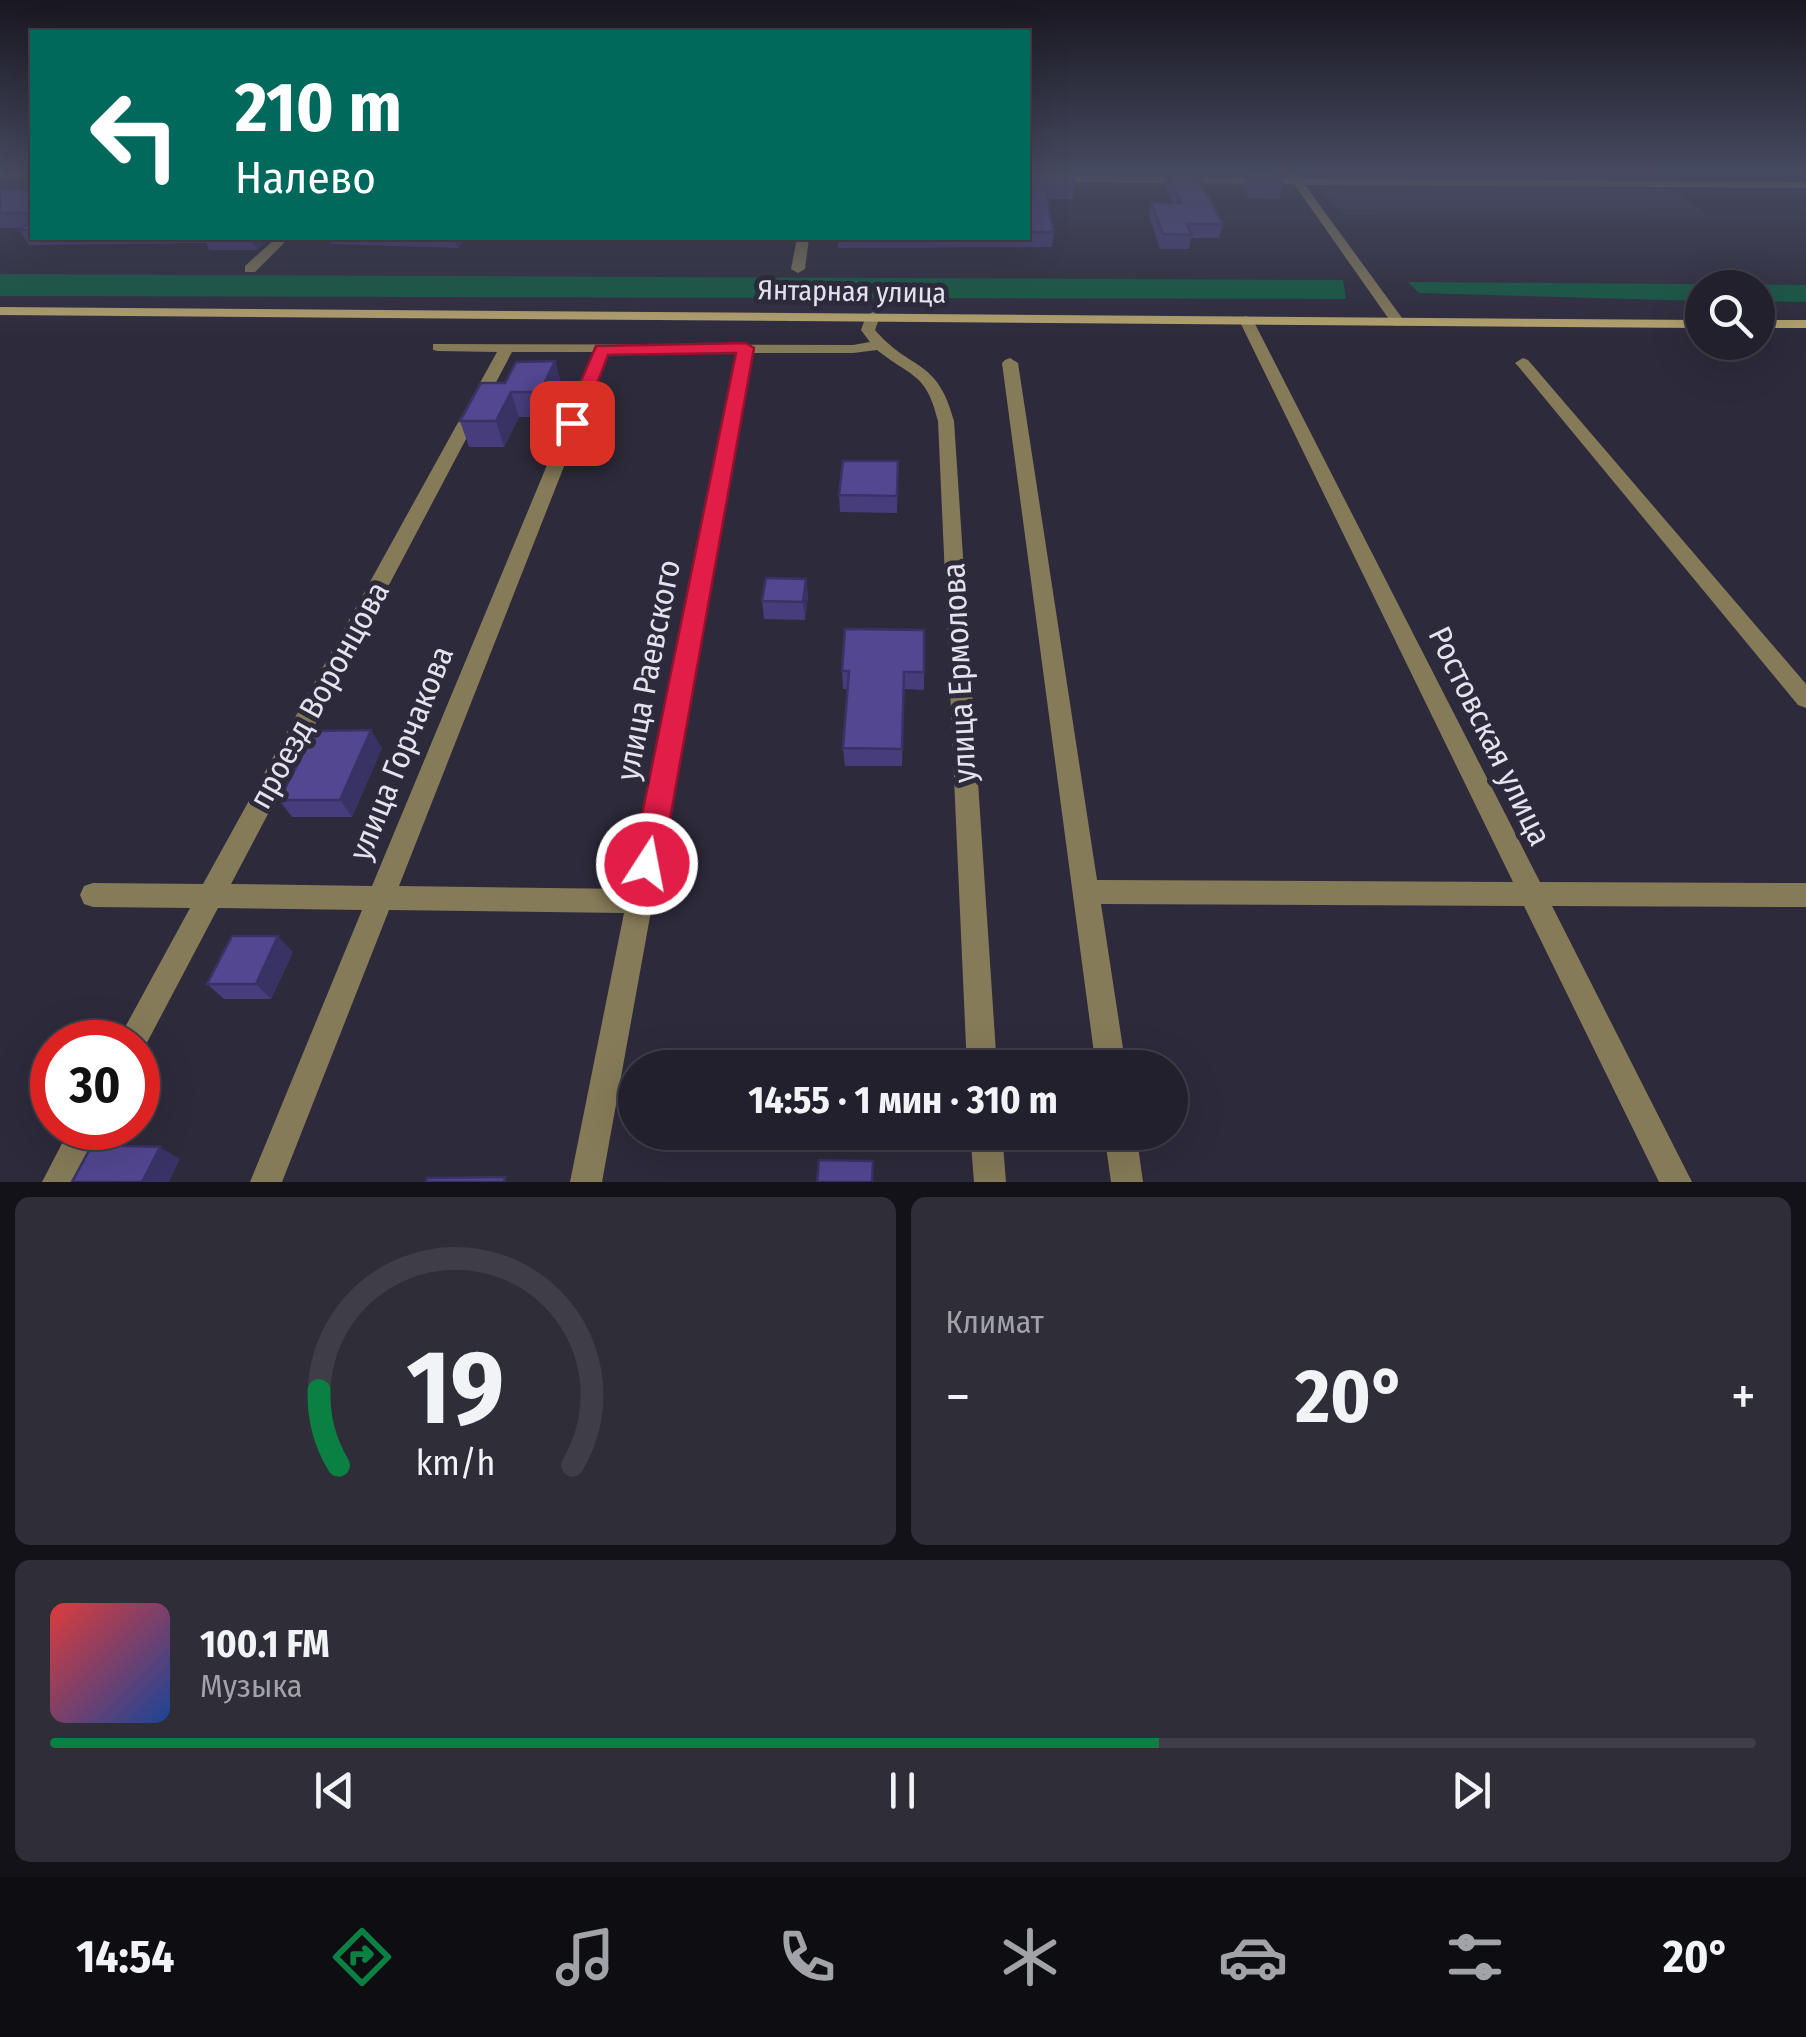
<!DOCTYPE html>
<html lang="ru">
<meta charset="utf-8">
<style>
body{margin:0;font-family:"Fira Sans Condensed",sans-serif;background:#2e2d38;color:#f1f3f6;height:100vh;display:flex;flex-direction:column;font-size:38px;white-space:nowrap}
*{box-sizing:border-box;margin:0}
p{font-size:32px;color:#a2a3a9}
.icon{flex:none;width:55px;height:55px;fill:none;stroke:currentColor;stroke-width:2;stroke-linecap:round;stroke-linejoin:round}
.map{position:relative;height:1182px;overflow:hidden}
.panel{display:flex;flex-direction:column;gap:15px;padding:15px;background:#131218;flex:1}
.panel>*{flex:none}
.hud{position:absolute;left:30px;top:30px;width:1000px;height:210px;border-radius:0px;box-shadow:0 10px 40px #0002,0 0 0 2px #3f3e48;background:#00695c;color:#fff;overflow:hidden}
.controls{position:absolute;left:1685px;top:270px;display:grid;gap:20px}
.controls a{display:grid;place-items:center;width:90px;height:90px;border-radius:50%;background:#22202c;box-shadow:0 10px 40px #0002,0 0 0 2px #3f3e48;font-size:50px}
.speed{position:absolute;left:30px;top:1020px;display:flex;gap:20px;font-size:50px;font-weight:700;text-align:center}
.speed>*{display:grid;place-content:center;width:130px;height:130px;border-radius:50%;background:#22202c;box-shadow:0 10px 40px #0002,0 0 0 2px #3f3e48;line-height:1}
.speed .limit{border:15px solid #d22;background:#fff;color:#111}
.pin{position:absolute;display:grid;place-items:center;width:85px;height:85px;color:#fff;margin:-42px;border-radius:20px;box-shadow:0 5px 15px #0006}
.me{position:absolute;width:110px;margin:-55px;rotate:11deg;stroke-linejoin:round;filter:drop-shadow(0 0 8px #0008)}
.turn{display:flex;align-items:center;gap:35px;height:210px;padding:0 40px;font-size:45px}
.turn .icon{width:130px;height:130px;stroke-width:2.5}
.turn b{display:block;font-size:70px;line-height:85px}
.big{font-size:75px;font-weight:700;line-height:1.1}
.panel .tile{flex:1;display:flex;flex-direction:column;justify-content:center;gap:15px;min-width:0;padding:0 35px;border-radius:15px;background:#2e2d38}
.panel .dial{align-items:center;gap:0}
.dial svg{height:260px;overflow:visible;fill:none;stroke:#3f3e48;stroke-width:7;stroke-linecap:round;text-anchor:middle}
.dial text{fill:#f1f3f6;stroke:none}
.song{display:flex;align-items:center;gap:30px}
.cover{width:120px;height:120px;border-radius:15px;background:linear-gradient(135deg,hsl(0 70% 55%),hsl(220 70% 35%))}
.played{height:10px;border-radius:5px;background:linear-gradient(90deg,#0b8043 65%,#3f3e48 65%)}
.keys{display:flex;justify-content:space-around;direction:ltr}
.heat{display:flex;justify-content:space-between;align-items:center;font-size:55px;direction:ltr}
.panel .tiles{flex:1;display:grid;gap:15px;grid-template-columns:1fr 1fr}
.tile:last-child{grid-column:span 2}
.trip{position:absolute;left:618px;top:1050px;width:570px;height:100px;border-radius:50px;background:#22202c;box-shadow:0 10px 40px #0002,0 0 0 2px #3f3e48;font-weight:700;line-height:100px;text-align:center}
.tabs{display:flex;height:160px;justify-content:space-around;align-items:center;background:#0e0d12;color:#a2a3a9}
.tabs .icon{width:70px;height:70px}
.tabs .selected{color:#0b8043}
.tabs b{font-size:45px;color:#f1f3f6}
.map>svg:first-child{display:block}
.built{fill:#37334a}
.green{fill:#0f5c3f}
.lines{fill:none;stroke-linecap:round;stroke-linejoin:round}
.street{fill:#867b58;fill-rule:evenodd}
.secondary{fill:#b9a66e;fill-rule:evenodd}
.wall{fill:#473d7c}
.shaded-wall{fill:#393265}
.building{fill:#524790;stroke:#393265;stroke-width:2.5}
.route{fill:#e11d48;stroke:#92132f;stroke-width:2.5}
.labels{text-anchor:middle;stroke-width:10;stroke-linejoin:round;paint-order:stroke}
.far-street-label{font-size:28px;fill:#e3e2ed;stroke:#2d2a3b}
.street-label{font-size:32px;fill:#e3e2ed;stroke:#2d2a3b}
</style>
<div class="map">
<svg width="1806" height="1182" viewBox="0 0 1806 1182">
<rect width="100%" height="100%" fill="#2d2a3b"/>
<!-- built -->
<path class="built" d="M1310,173H1655L1653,175L1708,216L1341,215Z"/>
<!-- green -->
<g class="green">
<path d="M0,274L1343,280L1346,299L0,296Z"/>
<path d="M1408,282L1806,285V302L1758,301V288H1702V301L1419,293Z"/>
</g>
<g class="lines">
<!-- street -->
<g class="street">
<rect x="0" y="173" width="32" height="4"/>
<path d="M1287,173H1297L1300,178L1806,182V188L1305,185L1405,322L1398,326L1393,325L1294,184L1028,182V176L1289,178Z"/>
<path d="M276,238H289L255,272H245V266Z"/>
<path d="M797,238H809L805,269L798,273L791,269Z"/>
<path d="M873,312L880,316L875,330C911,372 937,357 954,421L997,1068H967L938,421C926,372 912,378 877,350L853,353H752L602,1182H570L624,913L389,910L282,1182H250L362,910L218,908L142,1052L138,1054V1042H117L190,908L93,907L84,904L80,895L84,886L93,883L203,884L497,352L438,351L433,350V344L853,345L870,342L861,330L866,316ZM512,352H594L372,886L231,884ZM609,352L737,353L629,889L399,886Z"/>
<path d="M1246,316L1253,320L1540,882L1806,883V907L1552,906L1692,1182H1659L1524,906L1101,904L1126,1068H1096L1002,363L1005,360L1010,358L1018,363L1097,880L1513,882L1239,320Z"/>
<path d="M1523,358L1528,360L1806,684V708L1798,705L1518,366L1515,363Z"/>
<path d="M70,1128H103L75,1182H42Z"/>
<path d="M970,1132H1002L1006,1182H974Z"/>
<path d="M1104,1132H1136L1143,1182H1111Z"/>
</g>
<!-- secondary -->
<g class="secondary">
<path d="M0,307L1702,320V328L0,315Z"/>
<rect x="1758" y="320" width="48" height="8"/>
</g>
</g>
<!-- wall -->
<g class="wall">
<path d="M1028,173L1075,185L1073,199H1048L1054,232L1052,247L838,248V238H1028Z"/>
<path d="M1235,173H1265L1283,184L1279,199L1249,198L1243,187L1246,174Z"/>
<path d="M1167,174L1223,224L1219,238H1191L1189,249H1160L1149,216L1151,203H1172L1164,187Z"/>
<path d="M0,190H32V238H271L257,250H209L206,243L29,245L19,230L22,228H0Z"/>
<path d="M329,238H467L458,248L331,244Z"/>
<path d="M557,238H583L580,242H558Z"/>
<path d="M555,361L562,386L548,417H519L504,447H469L460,421L505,383Z"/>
<path d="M898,461L897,513L840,512L839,495Z"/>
<path d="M806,579L808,596L805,620L764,619L762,601Z"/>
<path d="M924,630V690L904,689L902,766H845L843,748L848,689H843L842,671Z"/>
<path d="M382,748L352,817H292L279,800Z"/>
<path d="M293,952L271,999H224L207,984Z"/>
</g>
<!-- shaded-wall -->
<g class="shaded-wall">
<path d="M251,238H271L257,250Z"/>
<path d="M455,238H467L458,248Z"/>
<path d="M555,361L562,386L548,417L540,392Z"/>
<path d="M511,392L519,417L504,447L496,421Z"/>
<path d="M806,579L808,596L805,620L803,602Z"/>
<path d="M371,730L382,748L352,817L340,800Z"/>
<path d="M278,936L293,952L271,999L256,984Z"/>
<path d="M160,1147L180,1159L169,1182H142Z"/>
</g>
<!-- building -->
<g class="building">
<path d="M1028,173H1071L1075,185H1045L1054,232H1028Z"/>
<path d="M1246,173H1276L1283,184H1253Z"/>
<path d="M1167,174H1196L1223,224H1187L1192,235L1163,234L1151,203H1181Z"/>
<rect x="0" y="190" width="32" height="23"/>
<path d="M32,221V230H19Z"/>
<path d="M555,361L540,392H511L496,421H460L481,383H505L516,362Z"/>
<path d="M843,461H898L897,496L839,495Z"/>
<path d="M766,578L806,579L803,602L762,601Z"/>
<path d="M845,629L924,630V672H904L902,749L843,748L849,671H842Z"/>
<path d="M371,730L340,800H279L315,731Z"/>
<path d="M232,936H278L256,984H207Z"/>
<path d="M92,1145L160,1147L142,1182H72Z"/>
<path d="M819,1160L873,1161L872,1182H817Z"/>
<path d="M505,1177L504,1182H426L427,1178Z"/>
</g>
<!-- sky -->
<linearGradient id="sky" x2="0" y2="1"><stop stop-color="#191720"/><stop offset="0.51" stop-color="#464a60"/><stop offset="1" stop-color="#464a60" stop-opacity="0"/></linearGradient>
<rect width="1806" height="338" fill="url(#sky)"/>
<!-- route -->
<path class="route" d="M746,343L754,348L662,864L657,873L647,877L637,873L632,864L736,353L608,355L582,423L572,429L563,423L596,346Z"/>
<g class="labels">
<!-- far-street labels -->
<g class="far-street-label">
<text transform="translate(852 291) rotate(1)" y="10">Янтарная улица</text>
</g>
<!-- street labels -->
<g class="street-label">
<text transform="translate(648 670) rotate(-79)" y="11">улица Раевского</text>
<text transform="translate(959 673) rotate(-93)" y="11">улица Ермолова</text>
<text transform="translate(319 695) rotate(-61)" y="11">проезд Воронцова</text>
<text transform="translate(1490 736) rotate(64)" y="11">Ростовская улица</text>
<text transform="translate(401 753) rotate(-68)" y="11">улица Горчакова</text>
</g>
</g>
</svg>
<div class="controls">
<a><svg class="icon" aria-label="search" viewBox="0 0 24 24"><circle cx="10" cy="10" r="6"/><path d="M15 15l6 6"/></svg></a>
</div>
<div class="speed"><div class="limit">30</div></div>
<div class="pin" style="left:572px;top:423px;background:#d93025"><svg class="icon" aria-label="arrive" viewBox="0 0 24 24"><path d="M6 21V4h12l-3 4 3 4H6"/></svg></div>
<svg class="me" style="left:647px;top:864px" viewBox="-20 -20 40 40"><circle r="17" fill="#e11d48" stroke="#fff" stroke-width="3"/><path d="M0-11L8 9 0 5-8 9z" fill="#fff"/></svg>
<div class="trip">14:55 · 1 мин · 310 m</div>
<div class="hud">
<div class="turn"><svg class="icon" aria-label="left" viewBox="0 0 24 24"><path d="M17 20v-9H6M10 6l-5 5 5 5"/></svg><div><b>210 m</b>Налево</div></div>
</div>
</div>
<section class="panel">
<div class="tiles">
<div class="tile dial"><svg viewBox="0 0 100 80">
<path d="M14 69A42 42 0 1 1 86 69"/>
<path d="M14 69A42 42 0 0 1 8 46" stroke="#0b8043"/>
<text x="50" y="56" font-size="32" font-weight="700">19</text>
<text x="50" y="72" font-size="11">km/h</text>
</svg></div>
<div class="tile"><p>Климат</p>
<div class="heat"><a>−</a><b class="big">20°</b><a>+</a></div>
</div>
<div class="tile">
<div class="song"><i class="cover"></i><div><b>100.1 FM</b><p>Музыка</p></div></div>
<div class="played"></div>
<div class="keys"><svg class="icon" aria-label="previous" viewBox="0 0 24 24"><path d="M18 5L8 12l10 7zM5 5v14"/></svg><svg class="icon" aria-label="pause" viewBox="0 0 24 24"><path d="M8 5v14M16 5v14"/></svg><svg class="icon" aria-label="next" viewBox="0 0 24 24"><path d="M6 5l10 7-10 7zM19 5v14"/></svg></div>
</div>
</div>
</section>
<nav class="tabs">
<b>14:54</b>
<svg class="icon selected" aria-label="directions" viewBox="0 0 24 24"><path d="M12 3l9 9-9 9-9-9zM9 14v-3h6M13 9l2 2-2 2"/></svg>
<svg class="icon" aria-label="music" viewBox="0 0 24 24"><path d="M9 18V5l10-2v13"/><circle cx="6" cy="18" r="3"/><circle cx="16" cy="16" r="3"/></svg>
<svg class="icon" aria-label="phone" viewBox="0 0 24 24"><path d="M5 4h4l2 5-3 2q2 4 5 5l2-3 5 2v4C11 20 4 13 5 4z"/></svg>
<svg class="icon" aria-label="climate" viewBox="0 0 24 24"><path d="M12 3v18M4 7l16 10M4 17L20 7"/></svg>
<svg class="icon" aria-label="car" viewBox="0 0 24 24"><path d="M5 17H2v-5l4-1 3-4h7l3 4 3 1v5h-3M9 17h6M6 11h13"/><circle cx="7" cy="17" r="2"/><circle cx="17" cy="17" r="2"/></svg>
<svg class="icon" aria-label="filters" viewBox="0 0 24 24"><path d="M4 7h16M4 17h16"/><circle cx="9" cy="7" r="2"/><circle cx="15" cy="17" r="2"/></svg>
<b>20°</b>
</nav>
